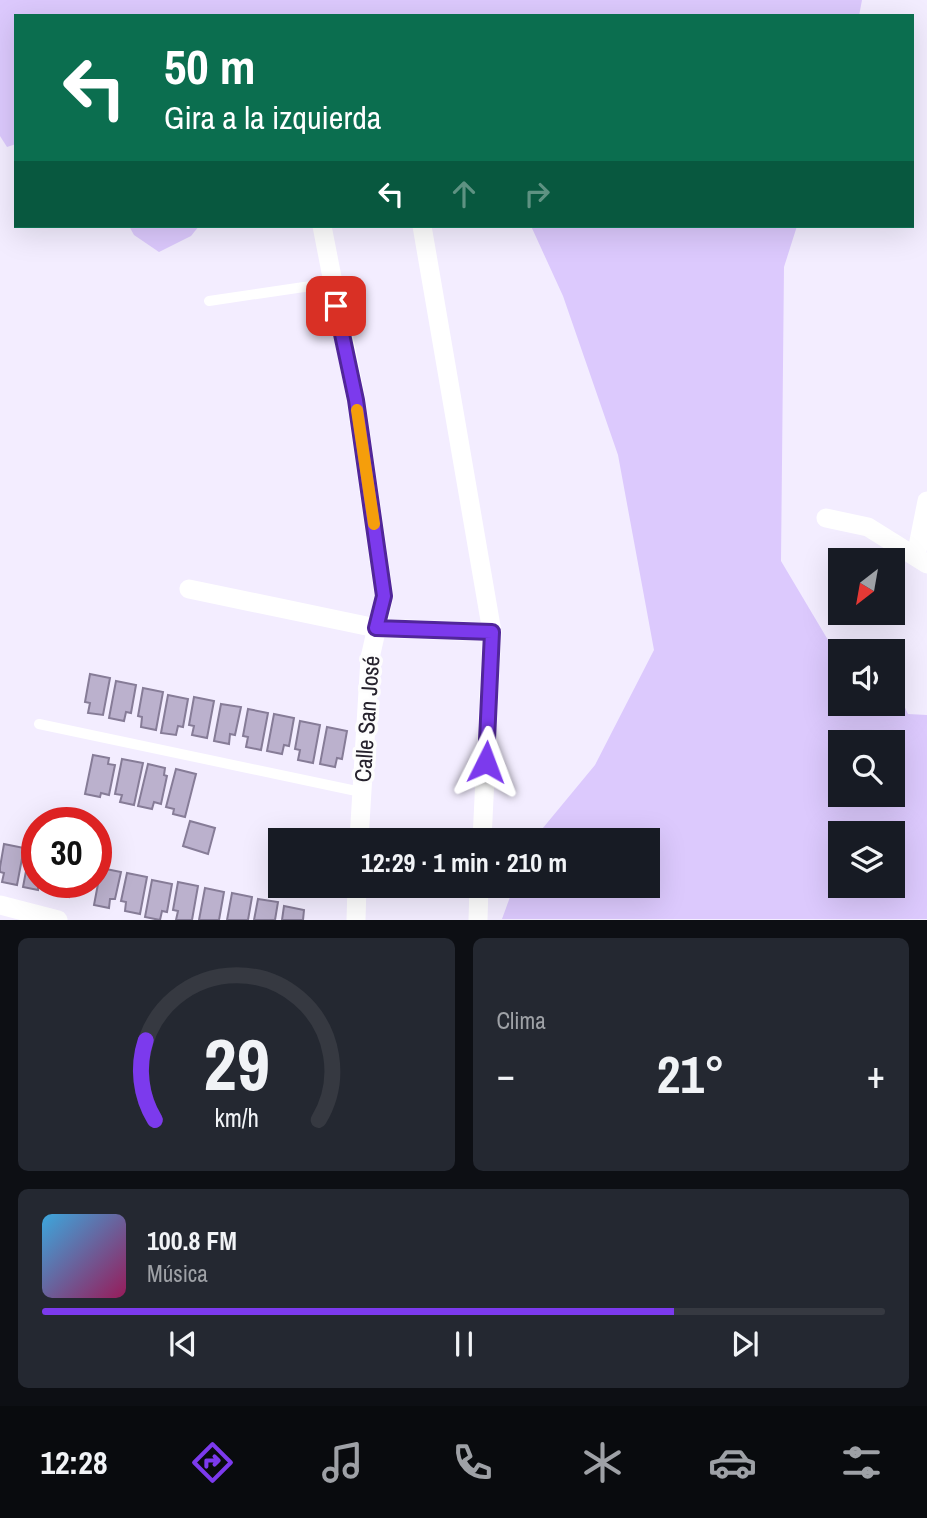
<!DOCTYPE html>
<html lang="es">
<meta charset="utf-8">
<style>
body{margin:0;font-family:"Archivo Narrow",sans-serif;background:#242831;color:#f1f3f6;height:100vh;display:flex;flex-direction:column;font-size:26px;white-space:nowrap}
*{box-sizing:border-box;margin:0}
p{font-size:23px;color:#9ea1a6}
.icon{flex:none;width:38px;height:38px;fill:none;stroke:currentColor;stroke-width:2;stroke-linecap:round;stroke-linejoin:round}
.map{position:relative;height:920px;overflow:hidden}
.drawer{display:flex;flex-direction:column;gap:18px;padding:18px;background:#0d0f14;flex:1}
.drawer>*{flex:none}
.top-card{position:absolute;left:14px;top:14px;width:900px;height:214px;border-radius:0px;box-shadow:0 7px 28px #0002;background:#0b6e4f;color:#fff;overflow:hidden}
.needle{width:46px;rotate:211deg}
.tools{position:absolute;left:828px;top:548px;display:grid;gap:14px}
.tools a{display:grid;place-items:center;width:77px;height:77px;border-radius:0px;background:#171b24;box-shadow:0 7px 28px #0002;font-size:35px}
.speed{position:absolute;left:21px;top:807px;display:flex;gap:14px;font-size:35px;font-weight:700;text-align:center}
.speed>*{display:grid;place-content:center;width:91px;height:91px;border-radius:50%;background:#171b24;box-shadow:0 7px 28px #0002;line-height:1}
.speed .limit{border:10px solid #d22;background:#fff;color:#111}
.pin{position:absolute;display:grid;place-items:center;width:60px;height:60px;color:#fff;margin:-30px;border-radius:14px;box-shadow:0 4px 10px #0006}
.me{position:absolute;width:77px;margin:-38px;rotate:3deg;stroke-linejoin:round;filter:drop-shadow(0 0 5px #0008)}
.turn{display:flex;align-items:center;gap:24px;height:147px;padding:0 35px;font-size:32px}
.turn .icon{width:91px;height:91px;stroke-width:2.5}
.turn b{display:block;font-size:49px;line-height:60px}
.lanes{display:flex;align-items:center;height:66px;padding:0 35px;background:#0003;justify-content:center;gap:35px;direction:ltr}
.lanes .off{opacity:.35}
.big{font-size:52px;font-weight:700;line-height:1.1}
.drawer .widget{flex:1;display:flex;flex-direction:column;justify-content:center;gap:10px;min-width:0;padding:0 24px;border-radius:10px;background:#242831}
.drawer .dial{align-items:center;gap:0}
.dial svg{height:182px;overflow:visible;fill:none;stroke:#363941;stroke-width:7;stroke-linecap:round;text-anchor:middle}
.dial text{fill:#f1f3f6;stroke:none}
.song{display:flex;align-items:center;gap:21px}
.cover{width:84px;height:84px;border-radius:10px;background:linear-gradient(135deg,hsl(200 70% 55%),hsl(330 70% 35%))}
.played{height:7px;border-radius:4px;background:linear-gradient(90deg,#7c3aed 75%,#363941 75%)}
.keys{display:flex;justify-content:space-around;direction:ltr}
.heat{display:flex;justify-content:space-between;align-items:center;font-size:38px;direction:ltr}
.drawer .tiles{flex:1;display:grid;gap:18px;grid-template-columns:1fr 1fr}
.widget:last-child{grid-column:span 2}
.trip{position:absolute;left:268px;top:828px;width:392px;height:70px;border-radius:0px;background:#171b24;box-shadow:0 7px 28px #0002;font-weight:700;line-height:70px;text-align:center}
.tab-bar{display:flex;height:112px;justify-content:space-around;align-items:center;background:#090b0e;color:#9ea1a6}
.tab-bar .icon{width:49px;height:49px}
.tab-bar .selected{color:#7c3aed}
.tab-bar b{font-size:32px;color:#f1f3f6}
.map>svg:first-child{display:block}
.green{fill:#dcc9fd;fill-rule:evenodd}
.building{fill:#bbb1cd;stroke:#867c97;stroke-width:2}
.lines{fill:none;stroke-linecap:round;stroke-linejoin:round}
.service{stroke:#fff;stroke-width:10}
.minor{stroke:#fff;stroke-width:19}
.route-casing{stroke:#51269a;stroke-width:18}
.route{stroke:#7c3aed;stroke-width:12}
.slow{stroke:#f59e0b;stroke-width:12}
.labels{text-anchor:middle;stroke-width:7;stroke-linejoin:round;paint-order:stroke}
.street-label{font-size:23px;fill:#26222d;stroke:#fdfdfd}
</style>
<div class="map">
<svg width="927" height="920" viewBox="0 0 927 920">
<rect width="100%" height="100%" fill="#f3edff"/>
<!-- green -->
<g class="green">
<path d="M0,0H862L859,16H16V144L7,147L0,136Z"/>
<path d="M129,226H199L191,236L159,252L134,235Z"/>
<path d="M531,226H797L784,267L781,561L828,640L841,651L840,704H892L893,691L900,697L908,714L927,715V919H502L514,886H648V840H533L595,765L654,650L618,455L563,296ZM840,742H892V794H840ZM840,833H892V886H840Z"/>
</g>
<!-- building -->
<g class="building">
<path d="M90,674L110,678L103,715L88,713L90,703L85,702Z"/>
<path d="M116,681L136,685L131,713L126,712L124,721L109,718Z"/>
<path d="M143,688L163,692L156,730L141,727L142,717L138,716Z"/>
<path d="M168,695L188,699L183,727L178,726L176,735L161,733Z"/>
<path d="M194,697L214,701L207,738L192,735L194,726L189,725Z"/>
<path d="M221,704L241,707L235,735L230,734L229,744L214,741Z"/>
<path d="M248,709L268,713L261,750L246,747L248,737L243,736Z"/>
<path d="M274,714L294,718L289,746L284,745L282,754L267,751Z"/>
<path d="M300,721L320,725L313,763L298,760L300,750L295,749Z"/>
<path d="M327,727L347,731L342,759L337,758L335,767L320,764Z"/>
<path d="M93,755L109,758L108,764L115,765L109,795L101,793L100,797L85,794Z"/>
<path d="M122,759L143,763L134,805L120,802L122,795L115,794Z"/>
<path d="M148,764L165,768L164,775L167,776L161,804L154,802L152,809L138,806Z"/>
<path d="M176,769L196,774L185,817L173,814L174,809L166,807Z"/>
<path d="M190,821L215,828L208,854L183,846Z"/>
<path d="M4,844L24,848L17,885L2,882L4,873L0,872V867Z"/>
<path d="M30,850L37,851L38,890L23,887Z"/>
<path d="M101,868L121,872L115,899H110L109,908L94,905Z"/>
<path d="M127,873L147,877L140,914L125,911L126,902L121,901Z"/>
<path d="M152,880L172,884L167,912L162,911L160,920L145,917Z"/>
<path d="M52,882H72L69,897L54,894L56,885Z"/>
<path d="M178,882L198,886L192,920H176L178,911L173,910Z"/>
<path d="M205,888L224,892L219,920H199Z"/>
<path d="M232,893L252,897L248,920H227Z"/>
<path d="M258,899L278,902L275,920H254Z"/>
<path d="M284,906L304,910L303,920H282Z"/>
</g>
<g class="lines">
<!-- service -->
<g class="service">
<path d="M209,301L331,283"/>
<path d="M39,724L361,792"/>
</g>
<!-- minor -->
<g class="minor">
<path d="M322,226L356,400L384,596L370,658L359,840"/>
<path d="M422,226L492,632L482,840"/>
<path d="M826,518L868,527L927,564"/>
<path d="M916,556L927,501"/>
<path d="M189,589L376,628L492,632"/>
<path d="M0,905L58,920"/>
<path d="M356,920L357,886"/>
<path d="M478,920L479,886"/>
</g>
</g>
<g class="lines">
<defs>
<path id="route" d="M336,306L356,400L384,596L376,628L492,632L486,762"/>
</defs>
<!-- route casing -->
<use href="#route" class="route-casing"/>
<!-- route -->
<use href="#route" class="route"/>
<!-- slow -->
<path class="slow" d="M357,410L374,524"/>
</g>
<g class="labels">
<!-- street labels -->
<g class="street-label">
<text transform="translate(367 719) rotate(-86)" y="8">Calle San José</text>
</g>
</g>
</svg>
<div class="tools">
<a><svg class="needle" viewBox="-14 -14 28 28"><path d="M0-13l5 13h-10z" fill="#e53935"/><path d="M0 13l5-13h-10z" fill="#9ea1a6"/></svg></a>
<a><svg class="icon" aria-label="sound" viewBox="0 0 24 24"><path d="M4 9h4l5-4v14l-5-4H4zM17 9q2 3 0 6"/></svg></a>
<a><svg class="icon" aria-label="search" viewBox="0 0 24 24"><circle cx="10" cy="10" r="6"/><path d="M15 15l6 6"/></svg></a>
<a><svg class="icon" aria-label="layers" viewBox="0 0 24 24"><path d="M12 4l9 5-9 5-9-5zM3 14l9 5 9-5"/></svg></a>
</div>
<div class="speed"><div class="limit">30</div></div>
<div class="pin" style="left:336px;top:306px;background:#d93025"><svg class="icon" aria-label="arrive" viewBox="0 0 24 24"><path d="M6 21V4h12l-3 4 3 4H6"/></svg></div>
<svg class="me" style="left:486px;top:762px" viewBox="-20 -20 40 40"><path d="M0-17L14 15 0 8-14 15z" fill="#7c3aed" stroke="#fff" stroke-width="4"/></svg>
<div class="trip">12:29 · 1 min · 210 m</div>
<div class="top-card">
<div class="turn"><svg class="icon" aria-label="left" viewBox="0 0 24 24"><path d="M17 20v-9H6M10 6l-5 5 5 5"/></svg><div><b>50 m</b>Gira a la izquierda</div></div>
<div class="lanes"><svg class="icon" aria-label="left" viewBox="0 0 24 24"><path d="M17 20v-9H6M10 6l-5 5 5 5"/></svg><svg class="icon off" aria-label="ahead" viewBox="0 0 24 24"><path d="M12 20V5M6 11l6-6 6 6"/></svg><svg class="icon off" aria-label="right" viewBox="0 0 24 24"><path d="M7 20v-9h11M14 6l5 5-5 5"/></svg></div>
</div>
</div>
<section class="drawer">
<div class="tiles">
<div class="widget dial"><svg viewBox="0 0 100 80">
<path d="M14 69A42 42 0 1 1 86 69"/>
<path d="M14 69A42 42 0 0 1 10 34" stroke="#7c3aed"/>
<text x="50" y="56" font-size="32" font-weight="700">29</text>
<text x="50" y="72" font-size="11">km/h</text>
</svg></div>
<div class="widget"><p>Clima</p>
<div class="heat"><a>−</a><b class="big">21°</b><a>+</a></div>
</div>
<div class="widget">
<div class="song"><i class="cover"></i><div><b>100.8 FM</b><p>Música</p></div></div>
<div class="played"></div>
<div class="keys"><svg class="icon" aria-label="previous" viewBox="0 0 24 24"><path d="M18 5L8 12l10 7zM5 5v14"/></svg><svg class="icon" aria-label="pause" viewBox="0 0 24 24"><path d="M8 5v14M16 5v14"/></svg><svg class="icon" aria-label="next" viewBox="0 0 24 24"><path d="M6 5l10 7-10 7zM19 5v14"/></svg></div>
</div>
</div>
</section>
<nav class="tab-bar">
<b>12:28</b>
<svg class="icon selected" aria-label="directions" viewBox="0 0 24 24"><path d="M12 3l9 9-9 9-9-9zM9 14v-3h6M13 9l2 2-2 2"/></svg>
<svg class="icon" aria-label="music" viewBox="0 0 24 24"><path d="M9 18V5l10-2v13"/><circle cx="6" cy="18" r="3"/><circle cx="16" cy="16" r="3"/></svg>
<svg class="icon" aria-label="phone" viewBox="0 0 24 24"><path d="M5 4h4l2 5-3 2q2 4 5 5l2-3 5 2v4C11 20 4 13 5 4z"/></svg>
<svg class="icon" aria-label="climate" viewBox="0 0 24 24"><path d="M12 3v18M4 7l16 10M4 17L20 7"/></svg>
<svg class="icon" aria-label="car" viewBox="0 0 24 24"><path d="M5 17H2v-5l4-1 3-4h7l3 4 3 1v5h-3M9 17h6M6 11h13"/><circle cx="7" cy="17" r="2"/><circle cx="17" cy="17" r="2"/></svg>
<svg class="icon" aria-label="filters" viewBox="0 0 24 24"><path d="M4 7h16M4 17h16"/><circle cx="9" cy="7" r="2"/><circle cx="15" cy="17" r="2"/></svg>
</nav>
